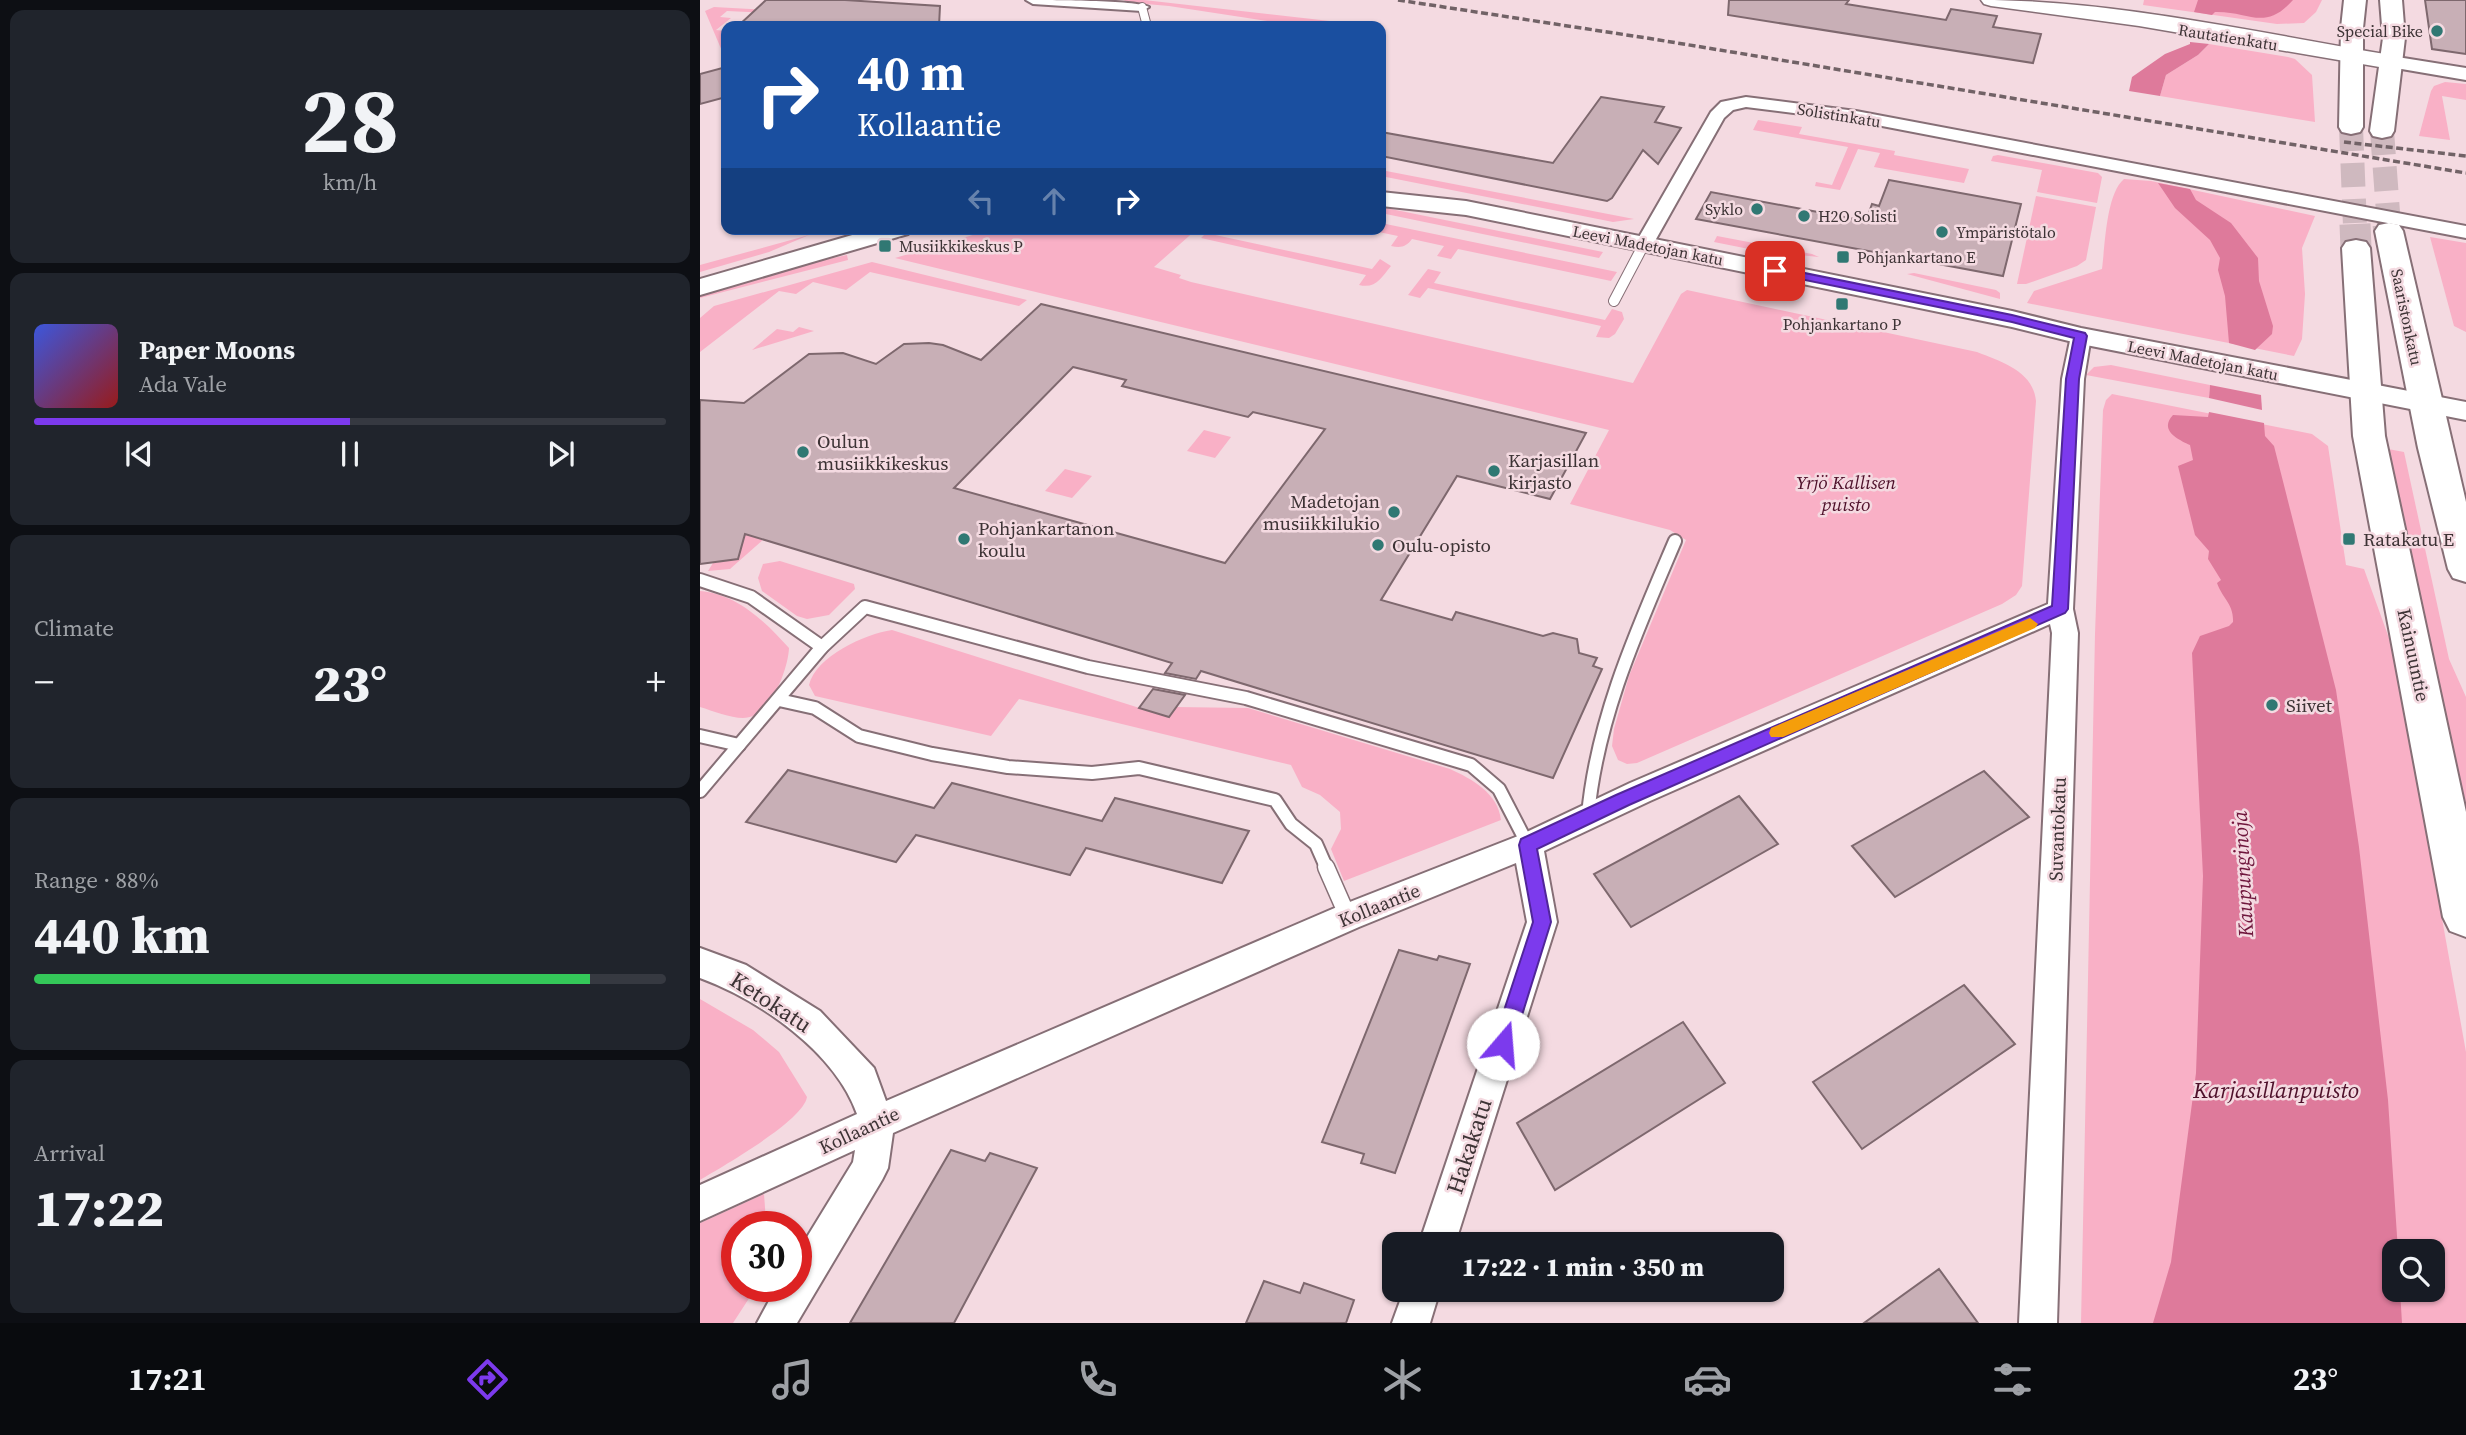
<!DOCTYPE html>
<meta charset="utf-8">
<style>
body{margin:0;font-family:"Source Serif 4",serif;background:#20242c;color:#f1f3f6;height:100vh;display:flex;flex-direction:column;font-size:26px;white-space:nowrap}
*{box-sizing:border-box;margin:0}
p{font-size:23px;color:#9ea1a6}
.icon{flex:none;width:38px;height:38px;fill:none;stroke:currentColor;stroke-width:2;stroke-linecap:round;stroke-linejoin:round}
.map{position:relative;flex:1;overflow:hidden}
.details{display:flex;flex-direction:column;gap:10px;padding:10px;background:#0d0f14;width:700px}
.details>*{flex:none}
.guide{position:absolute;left:21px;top:21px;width:665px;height:214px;border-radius:14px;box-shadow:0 2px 5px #0004;background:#1a4fa0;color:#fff;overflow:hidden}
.buttons{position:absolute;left:1682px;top:1239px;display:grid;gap:14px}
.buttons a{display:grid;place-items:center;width:63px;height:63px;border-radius:14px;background:#171b24;box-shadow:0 2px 5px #0004;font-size:35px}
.speed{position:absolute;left:21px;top:1211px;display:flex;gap:14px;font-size:35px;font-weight:700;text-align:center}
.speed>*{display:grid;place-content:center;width:91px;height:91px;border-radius:50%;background:#171b24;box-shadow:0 2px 5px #0004;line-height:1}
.speed .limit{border:10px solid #d22;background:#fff;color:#111}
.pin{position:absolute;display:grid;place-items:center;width:60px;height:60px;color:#fff;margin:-30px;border-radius:14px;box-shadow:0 4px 10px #0006}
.me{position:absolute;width:77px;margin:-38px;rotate:18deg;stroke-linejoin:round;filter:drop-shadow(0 0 5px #0008)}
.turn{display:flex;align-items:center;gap:24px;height:147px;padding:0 21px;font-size:32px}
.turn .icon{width:91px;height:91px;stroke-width:2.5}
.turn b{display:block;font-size:49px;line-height:60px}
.lanes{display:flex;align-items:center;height:66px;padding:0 21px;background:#0003;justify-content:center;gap:35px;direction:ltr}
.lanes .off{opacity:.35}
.big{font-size:52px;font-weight:800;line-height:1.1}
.details .widget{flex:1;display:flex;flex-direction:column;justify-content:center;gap:10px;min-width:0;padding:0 24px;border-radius:14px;background:#20242c}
.details .dial{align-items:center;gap:0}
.dial b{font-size:91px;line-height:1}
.song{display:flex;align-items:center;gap:21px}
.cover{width:84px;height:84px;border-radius:10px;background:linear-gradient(135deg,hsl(230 70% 55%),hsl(0 70% 35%))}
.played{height:7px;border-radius:4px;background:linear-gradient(90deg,#7c3aed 50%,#363941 50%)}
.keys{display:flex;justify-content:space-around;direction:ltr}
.heat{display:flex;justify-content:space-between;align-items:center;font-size:38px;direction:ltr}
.charge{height:10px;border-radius:5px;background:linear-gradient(90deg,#34c759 88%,#363941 0)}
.trip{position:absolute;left:682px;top:1232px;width:402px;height:70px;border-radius:14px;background:#171b24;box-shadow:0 2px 5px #0004;font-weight:800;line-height:70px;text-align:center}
.dock{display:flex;height:112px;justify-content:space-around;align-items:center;background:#090b0e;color:#9ea1a6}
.dock .icon{width:49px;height:49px}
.dock .on{color:#7c3aed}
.dock b{font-size:32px;color:#f1f3f6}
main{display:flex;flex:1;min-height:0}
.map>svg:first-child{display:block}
.green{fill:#f9b0c6;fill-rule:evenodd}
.water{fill:#de7a9b}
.building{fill:#c8afb6;stroke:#7e686e;stroke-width:2;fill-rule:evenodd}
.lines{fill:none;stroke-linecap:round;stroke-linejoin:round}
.primary-tunnel-far1{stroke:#cfb9bf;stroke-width:24;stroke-dasharray:24 12;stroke-linecap:butt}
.primary-tunnel{stroke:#cfb9bf;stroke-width:31;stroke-dasharray:31 16;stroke-linecap:butt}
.service-far3-casing{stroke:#866f76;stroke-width:10}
.service-far2-casing{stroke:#866f76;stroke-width:12}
.service-far1-casing{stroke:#866f76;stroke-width:16}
.service-casing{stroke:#866f76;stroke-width:19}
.minor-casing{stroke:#866f76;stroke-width:4}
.tertiary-casing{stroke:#866f76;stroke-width:4}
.secondary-casing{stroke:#866f76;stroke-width:3}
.primary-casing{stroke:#866f76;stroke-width:4}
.service-far3{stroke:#fff;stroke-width:8}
.service-far2{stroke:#fff;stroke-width:10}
.service-far1{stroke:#fff;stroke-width:12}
.service{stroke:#fff;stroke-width:16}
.minor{fill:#fff;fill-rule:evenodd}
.tertiary{fill:#fff;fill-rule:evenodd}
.secondary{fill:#fff;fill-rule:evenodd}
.primary{fill:#fff;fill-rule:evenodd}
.rail{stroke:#716266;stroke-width:3.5;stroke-dasharray:7 3.5;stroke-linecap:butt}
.route{fill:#7c3aed;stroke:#51269a;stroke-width:2}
.slow{fill:#f59e0b}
.poi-dot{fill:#307873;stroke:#f4dae1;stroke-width:2.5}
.labels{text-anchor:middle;stroke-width:5;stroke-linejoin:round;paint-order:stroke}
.far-poi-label{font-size:16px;fill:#3d3335;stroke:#f4dae1;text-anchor:start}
.far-street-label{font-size:16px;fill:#3d3335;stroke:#f4dae1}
.poi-label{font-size:19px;fill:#3d3335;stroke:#f4dae1;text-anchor:start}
.park-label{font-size:19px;font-style:italic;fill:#4e102a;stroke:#f4dae1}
.street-label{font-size:19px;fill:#3d3335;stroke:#f4dae1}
.water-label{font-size:21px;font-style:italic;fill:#6f163c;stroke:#f4dae1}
.near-street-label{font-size:23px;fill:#3d3335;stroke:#f4dae1}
.near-park-label{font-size:23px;font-style:italic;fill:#4e102a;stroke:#f4dae1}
</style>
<main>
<section class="details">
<div class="widget dial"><b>28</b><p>km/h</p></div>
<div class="widget">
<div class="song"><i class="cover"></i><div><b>Paper Moons</b><p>Ada Vale</p></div></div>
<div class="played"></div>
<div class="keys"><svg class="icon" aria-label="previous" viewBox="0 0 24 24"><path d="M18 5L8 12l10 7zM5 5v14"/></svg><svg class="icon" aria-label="pause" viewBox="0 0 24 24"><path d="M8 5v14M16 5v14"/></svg><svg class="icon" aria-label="next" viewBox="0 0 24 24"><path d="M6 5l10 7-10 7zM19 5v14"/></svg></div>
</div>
<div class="widget"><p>Climate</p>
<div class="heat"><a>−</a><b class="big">23°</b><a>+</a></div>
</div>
<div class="widget"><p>Range · 88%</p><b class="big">440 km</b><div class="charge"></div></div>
<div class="widget"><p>Arrival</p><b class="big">17:22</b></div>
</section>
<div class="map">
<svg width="1766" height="1323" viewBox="0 0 1766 1323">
<rect width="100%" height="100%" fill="#f4dae1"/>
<!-- green -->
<g class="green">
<path d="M425,0H444L674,26H600L469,6L423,2Z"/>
<path d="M1444,0H1622L1616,12L1604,23L1577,24L1443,5Z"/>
<path d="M14,7L71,10L69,13L27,11L20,17L31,18L16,30L26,31V51H22L5,11Z"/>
<path d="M1509,44L1588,57L1595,59L1612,75L1615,122L1460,96L1466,75L1498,55Z"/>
<path d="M1745,82L1766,84V100L1742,96L1750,140L1719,136L1731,91L1734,86Z"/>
<path d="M1058,120L1102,127L1099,134L1195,151L1194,155L1269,169L1264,183L1174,167L1180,153L1158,149L1140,190L1115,186L1116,182L1132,185L1148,147L1053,130Z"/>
<path d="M1298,155L1398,173L1402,177L1397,203L1337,192L1342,170L1291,161L1293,156Z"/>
<path d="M681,170L934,219L913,222L681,176Z"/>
<path d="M1424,179L1451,181L1615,216L1602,248L1605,294L1602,339L1594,356L1327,303L1334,291L1402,269C1405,246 1406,194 1424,179Z"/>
<path d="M1336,196L1396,207L1386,260L1377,266L1326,284H1317Z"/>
<path d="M681,207L903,252L899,258L681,213Z"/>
<path d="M681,223L917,272L911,281L758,249L751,259L737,256L744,246L712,239C706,247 701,248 691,246L698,236L664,229H681Z"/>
<path d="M293,229H497L454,267L481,275L479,278L491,282L933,383L981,294L987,290L1277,352C1302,362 1333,371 1336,401L1322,586L1316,595L1302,604L937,763L927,764L918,760L912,746L914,729L929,676L986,540L970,530L870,504L909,430L195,258Z"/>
<path d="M506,233L672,269L680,259L691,266C681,278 676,289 659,285L666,275L501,238Z"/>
<path d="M109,235L69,252L0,272V265Z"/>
<path d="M1017,236L1112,254L1119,257L1059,251L1014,242Z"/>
<path d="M1730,237L1766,243V332L1754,326Z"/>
<path d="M147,255L148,260L0,298V291L72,271Z"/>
<path d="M172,262L327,300L319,306L170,272L146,290L113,282L96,294L79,291L0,352V318L14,306Z"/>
<path d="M728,269L741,272L734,283L905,320L912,309L922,312L924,319L915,334L909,338L896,337L901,326L728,288L720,298L708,295Z"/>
<path d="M1214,273L1296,290L1300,293V299L1207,274Z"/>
<path d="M99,327L114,331L52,350L77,329L93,332Z"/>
<path d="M1411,365L1510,385L1509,398L1386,375L1394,367Z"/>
<path d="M1412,394L1612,434L1628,446L1646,565L1664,569L1694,652L1766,1052V1323H1381L1395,634L1403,410L1406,400ZM1694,1251H1732V1290H1694Z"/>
<path d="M504,430L531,437L515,458L487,451Z"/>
<path d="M1688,449L1704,452L1749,659L1766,697V810Z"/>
<path d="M365,469L392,476L372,498L345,491Z"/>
<path d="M46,528L72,532L30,569L8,571L13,563L38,559Z"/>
<path d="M80,561L154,584L155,589L129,615L107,619L97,616L62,591L58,578L63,564Z"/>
<path d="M0,591C37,594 66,622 89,648C88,670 70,718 43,718C30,718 13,711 0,707Z"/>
<path d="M192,630L468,717L476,707L548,708L750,769C772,779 798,793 801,820L644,881L631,849L641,829L640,812L620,795L602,787L591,765L319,699L291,736L115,696L109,685C116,656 165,634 192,630Z"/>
<path d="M0,999L53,1030L79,1052L107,1097C103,1121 23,1166 0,1180Z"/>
<path d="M64,1194L66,1221L75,1217L83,1227H37V1286H57L33,1323H0V1223Z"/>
</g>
<!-- water -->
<g class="water">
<path d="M1498,0H1593C1564,32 1550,11 1515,12L1512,15L1494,12Z"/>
<path d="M1490,42L1509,44L1498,55L1466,75L1460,96L1429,91L1432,77L1465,54L1490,44Z"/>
<path d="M1458,183L1490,189L1496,200L1531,223L1558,258L1559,281L1573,326L1572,334L1555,350L1529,343L1525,296L1518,270L1520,258L1510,240L1475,208Z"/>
<path d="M1510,385L1561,395L1562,410L1509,398Z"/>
<path d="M1509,412L1564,423L1565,436L1574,446L1636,690L1659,847L1688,1100L1698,1251H1694V1290H1700L1702,1323H1453L1471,1262L1496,1073L1503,876L1492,653L1500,636L1529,626L1533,622C1534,604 1522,598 1517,583L1521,580L1508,559L1509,551L1495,535L1478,466L1493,460L1490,445C1477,439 1459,430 1473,415L1508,417Z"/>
</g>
<!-- building -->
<g class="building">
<path d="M66,0H145L240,6L239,26H38Z"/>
<path d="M1029,0H1149L1146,4L1246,20L1251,9L1297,16L1293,27L1341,34L1333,63L1028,15Z"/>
<path d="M1725,0H1766V54L1732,49Z"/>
<path d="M26,67V97L0,104V74Z"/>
<path d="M901,97L964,107L955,122L981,128L958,164L943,150L912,198L907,201L681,156V132L853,163Z"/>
<path d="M1189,180L1321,204L1303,276L996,219L1011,192L1166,221L1172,204L1179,206Z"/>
<path d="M341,304L886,433L850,499L757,476L681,600L752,620L756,612L843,636L853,633L877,639L879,653L897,658L893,666L902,669L853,778L501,671L496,679L465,673L472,663L45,534L38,559L0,564V400L44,403L109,354L143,353L176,364L204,344L229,343L243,345L281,360ZM373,367L426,380L422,386L548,417L553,412L625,429L525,563L254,488Z"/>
<path d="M453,689L485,695L469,717L439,708Z"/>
<path d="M88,770L234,808L252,783L402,821L415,798L549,831L522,883L386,848L370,875L216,835L196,862L46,822Z"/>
<path d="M1284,771L1329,817L1195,897L1152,846Z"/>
<path d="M1039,796L1078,844L931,927L894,874Z"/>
<path d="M699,950L737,960L739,956L770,964L695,1173L661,1163L664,1154L622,1142Z"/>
<path d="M1264,985L1315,1044L1162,1149L1113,1082Z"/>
<path d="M983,1022L1025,1083L855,1190L817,1123Z"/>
<path d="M251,1150L285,1161L290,1153L337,1168L254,1323H150Z"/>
<path d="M1239,1269L1278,1323H1164Z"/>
<path d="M564,1281L600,1293L604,1283L654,1300L646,1323H546Z"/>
</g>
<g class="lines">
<!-- primary-tunnel-far1 -->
<g class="primary-tunnel-far1">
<path d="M1651,127L1655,226"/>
<path d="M1682,131L1689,226"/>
</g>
<!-- primary-tunnel -->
<g class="primary-tunnel">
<path d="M1655,224L1656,248"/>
<path d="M1688,224L1689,231"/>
</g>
<defs>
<path id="service-far3" d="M442,7L447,26"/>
<path id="service-far2" d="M914,301L944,244"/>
<g id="service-far1">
<path d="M0,580L51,597L122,647"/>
<path d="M79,700L115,708L159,736L232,754L308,767L392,773L439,768L575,800L591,824L616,844L627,869"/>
<path d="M0,736L39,745"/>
<path d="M0,791L122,647L165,607L388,667L546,698L771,765L799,789L828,845"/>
<path d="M888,815C897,718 937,630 975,541"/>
</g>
<path id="service" d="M626,867L648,917"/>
<g id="minor">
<path d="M326,0C347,0 437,0 449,7L442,11L333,4Z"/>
<path d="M1046,97L1156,111L1766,226V238L1156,121L1046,107L1033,110L1024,118L951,248H937L935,244L1011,112L1021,102Z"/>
<path d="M1381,330L1388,332L1391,336L1384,379L1373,609L1378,633L1357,1323H1319L1352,633L1350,624L950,801L844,851L857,922L755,1244H719L827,922L816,863L659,927L193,1133L188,1168L182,1180L97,1323H57L77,1286H96V1255L153,1162L155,1150L0,1221V1185L157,1114C135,1052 60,1000 0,978V948L46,965L120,1011L174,1068L186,1101L637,907L818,836L930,783L1348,604L1362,379L1371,336L1374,332Z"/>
<path d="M704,1290H740L730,1323H692Z"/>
</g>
<g id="tertiary">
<path d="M1691,56L1766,68V80L1684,66L1681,62L1684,58Z"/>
<path d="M681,192L766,201L1312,311L1381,328L1766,402V420L1381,344L1312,327L766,215L681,206Z"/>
<path d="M173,229H212L208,234L0,295V279Z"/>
</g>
<path id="secondary" d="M1281,0C1415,0 1558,33 1691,55L1699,57L1702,62L1699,67L1691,69L1439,26L1291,6L1284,4Z"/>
<g id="primary">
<path d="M1644,0H1666L1663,28V127L1660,132L1651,134L1642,132L1639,127L1641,28Z"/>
<path d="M1680,0H1702L1705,38L1694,131L1691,136L1682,138L1673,136L1670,131L1683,38Z"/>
<path d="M1689,223L1699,225L1703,231L1766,502V582L1753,578L1748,569L1718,448L1675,231L1679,225Z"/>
<path d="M1656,240L1666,242L1670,248L1685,436L1766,812V937L1750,931L1743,917L1653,436L1642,248L1646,242Z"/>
</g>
</defs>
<!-- service-far3 casing -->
<use href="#service-far3" class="service-far3-casing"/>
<!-- service-far2 casing -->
<use href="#service-far2" class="service-far2-casing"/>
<!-- service-far1 casing -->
<use href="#service-far1" class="service-far1-casing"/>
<!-- service casing -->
<use href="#service" class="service-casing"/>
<!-- minor casing -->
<use href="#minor" class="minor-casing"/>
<!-- tertiary casing -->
<use href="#tertiary" class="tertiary-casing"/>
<!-- secondary casing -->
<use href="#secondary" class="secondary-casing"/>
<!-- primary casing -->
<use href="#primary" class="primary-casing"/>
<!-- service-far3 -->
<use href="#service-far3" class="service-far3"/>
<!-- service-far2 -->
<use href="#service-far2" class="service-far2"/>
<!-- service-far1 -->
<use href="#service-far1" class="service-far1"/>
<!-- service -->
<use href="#service" class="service"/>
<!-- minor -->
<use href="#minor" class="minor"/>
<!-- tertiary -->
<use href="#tertiary" class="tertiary"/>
<!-- secondary -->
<use href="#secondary" class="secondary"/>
<!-- primary -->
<use href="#primary" class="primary"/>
<!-- rail -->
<g class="rail">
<path d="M698,0L953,39L1766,173"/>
<path d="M1644,142L1766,156"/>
</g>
</g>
<!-- route -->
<path class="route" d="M1075,267L1312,315L1385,333L1387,336L1379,379L1368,609L1365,613L929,805L837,849L851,922L813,1044L810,1051L803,1054L795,1051L793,1044L833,922L819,845L821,839L916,795L1352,606L1366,379L1374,338L1312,322L1071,273V268Z"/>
<!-- slow -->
<path class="slow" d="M1330,618L1338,624L1335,628L1083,737H1071L1069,733L1071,728Z"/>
<!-- markers -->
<g class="poi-dot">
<circle cx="1737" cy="31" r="7"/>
<circle cx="1057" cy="209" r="7"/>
<circle cx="1104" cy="216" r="7"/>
<circle cx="1242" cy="232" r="7"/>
<rect x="178" y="239" width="14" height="14" rx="3.5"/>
<rect x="1136" y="250" width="14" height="14" rx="3.5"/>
<rect x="1135" y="297" width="14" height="14" rx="3.5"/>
<circle cx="103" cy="452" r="7"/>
<circle cx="794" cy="471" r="7"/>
<circle cx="694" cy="512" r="7"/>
<circle cx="264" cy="539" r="7"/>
<rect x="1642" y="532" width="14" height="14" rx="3.5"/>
<circle cx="678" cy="545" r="7"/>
<circle cx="1572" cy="705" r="7"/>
</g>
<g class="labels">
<!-- far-poi labels -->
<g class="far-poi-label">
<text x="1723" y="37" text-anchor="end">Special Bike</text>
<text x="1043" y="215" text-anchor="end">Syklo</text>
<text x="1118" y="222">H2O Solisti</text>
<text x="1256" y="238">Ympäristötalo</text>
<text x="199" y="252">Musiikkikeskus P</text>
<text x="1157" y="263">Pohjankartano E</text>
<text x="1142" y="330" text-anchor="middle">Pohjankartano P</text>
</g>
<!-- far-street labels -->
<g class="far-street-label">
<text transform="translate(1528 37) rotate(9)" y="6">Rautatienkatu</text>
<text transform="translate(1139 115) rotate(9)" y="6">Solistinkatu</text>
<text transform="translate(948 245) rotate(11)" y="6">Leevi Madetojan katu</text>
<text transform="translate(1707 317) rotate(78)" y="6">Saaristonkatu</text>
<text transform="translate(1503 360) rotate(11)" y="6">Leevi Madetojan katu</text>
</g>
<!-- poi labels -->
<g class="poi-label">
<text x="117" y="448">Oulun<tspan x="117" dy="22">musiikkikeskus</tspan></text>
<text x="808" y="467">Karjasillan<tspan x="808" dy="22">kirjasto</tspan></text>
<text x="680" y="508" text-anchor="end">Madetojan<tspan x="680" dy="22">musiikkilukio</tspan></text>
<text x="278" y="535">Pohjankartanon<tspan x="278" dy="22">koulu</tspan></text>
<text x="1663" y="546">Ratakatu E</text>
<text x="692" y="552">Oulu-opisto</text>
<text x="1586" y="712">Siivet</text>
</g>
<!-- park labels -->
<g class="park-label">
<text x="1146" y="489">Yrjö Kallisen<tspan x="1146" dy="22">puisto</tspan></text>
</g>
<!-- street labels -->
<g class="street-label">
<text transform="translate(1714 655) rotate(78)" y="7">Kainuuntie</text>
<text transform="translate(1357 829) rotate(-88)" y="7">Suvantokatu</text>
<text transform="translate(679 905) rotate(-22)" y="7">Kollaantie</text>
<text transform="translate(159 1130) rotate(-25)" y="7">Kollaantie</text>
</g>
<!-- water labels -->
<g class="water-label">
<text transform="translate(1543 874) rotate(-93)" y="7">Kaupunginoja</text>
</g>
<!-- near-street labels -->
<g class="near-street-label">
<text transform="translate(71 1002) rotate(33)" y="8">Ketokatu</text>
<text transform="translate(769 1146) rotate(-72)" y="8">Hakakatu</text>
</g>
<!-- near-park labels -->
<g class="near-park-label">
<text x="1576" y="1098">Karjasillanpuisto</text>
</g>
</g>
</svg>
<div class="buttons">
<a><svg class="icon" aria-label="search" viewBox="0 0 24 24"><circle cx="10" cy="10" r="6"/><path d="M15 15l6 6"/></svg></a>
</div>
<div class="speed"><div class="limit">30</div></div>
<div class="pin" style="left:1075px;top:271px;background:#d93025"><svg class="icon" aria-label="arrive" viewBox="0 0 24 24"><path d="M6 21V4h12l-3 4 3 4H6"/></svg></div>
<svg class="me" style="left:803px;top:1044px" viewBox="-20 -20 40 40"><circle r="19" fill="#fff"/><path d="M0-13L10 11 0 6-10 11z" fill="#7c3aed"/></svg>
<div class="trip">17:22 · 1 min · 350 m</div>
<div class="guide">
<div class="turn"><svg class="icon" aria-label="right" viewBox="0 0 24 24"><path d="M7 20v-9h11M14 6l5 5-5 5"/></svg><div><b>40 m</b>Kollaantie</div></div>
<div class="lanes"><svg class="icon off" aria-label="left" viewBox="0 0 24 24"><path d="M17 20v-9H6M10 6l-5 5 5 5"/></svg><svg class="icon off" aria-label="ahead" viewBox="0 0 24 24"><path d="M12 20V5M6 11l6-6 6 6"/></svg><svg class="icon" aria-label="right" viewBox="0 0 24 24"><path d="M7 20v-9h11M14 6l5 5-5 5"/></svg></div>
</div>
</div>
</main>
<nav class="dock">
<b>17:21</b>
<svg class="icon on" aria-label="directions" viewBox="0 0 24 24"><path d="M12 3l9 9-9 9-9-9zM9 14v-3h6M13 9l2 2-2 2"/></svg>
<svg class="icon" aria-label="music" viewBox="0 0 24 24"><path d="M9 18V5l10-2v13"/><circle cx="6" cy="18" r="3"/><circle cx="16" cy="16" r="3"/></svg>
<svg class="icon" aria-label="phone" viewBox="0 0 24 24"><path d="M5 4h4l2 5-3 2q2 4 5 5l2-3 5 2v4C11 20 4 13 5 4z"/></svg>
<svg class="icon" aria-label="climate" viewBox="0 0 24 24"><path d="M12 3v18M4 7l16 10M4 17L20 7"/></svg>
<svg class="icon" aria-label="car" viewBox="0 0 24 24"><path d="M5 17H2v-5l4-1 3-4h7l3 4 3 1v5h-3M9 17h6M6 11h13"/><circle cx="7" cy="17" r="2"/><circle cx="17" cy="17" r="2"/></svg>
<svg class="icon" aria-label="filters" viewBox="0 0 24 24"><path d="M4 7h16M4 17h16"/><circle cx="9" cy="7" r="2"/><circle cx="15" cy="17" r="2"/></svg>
<b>23°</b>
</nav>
